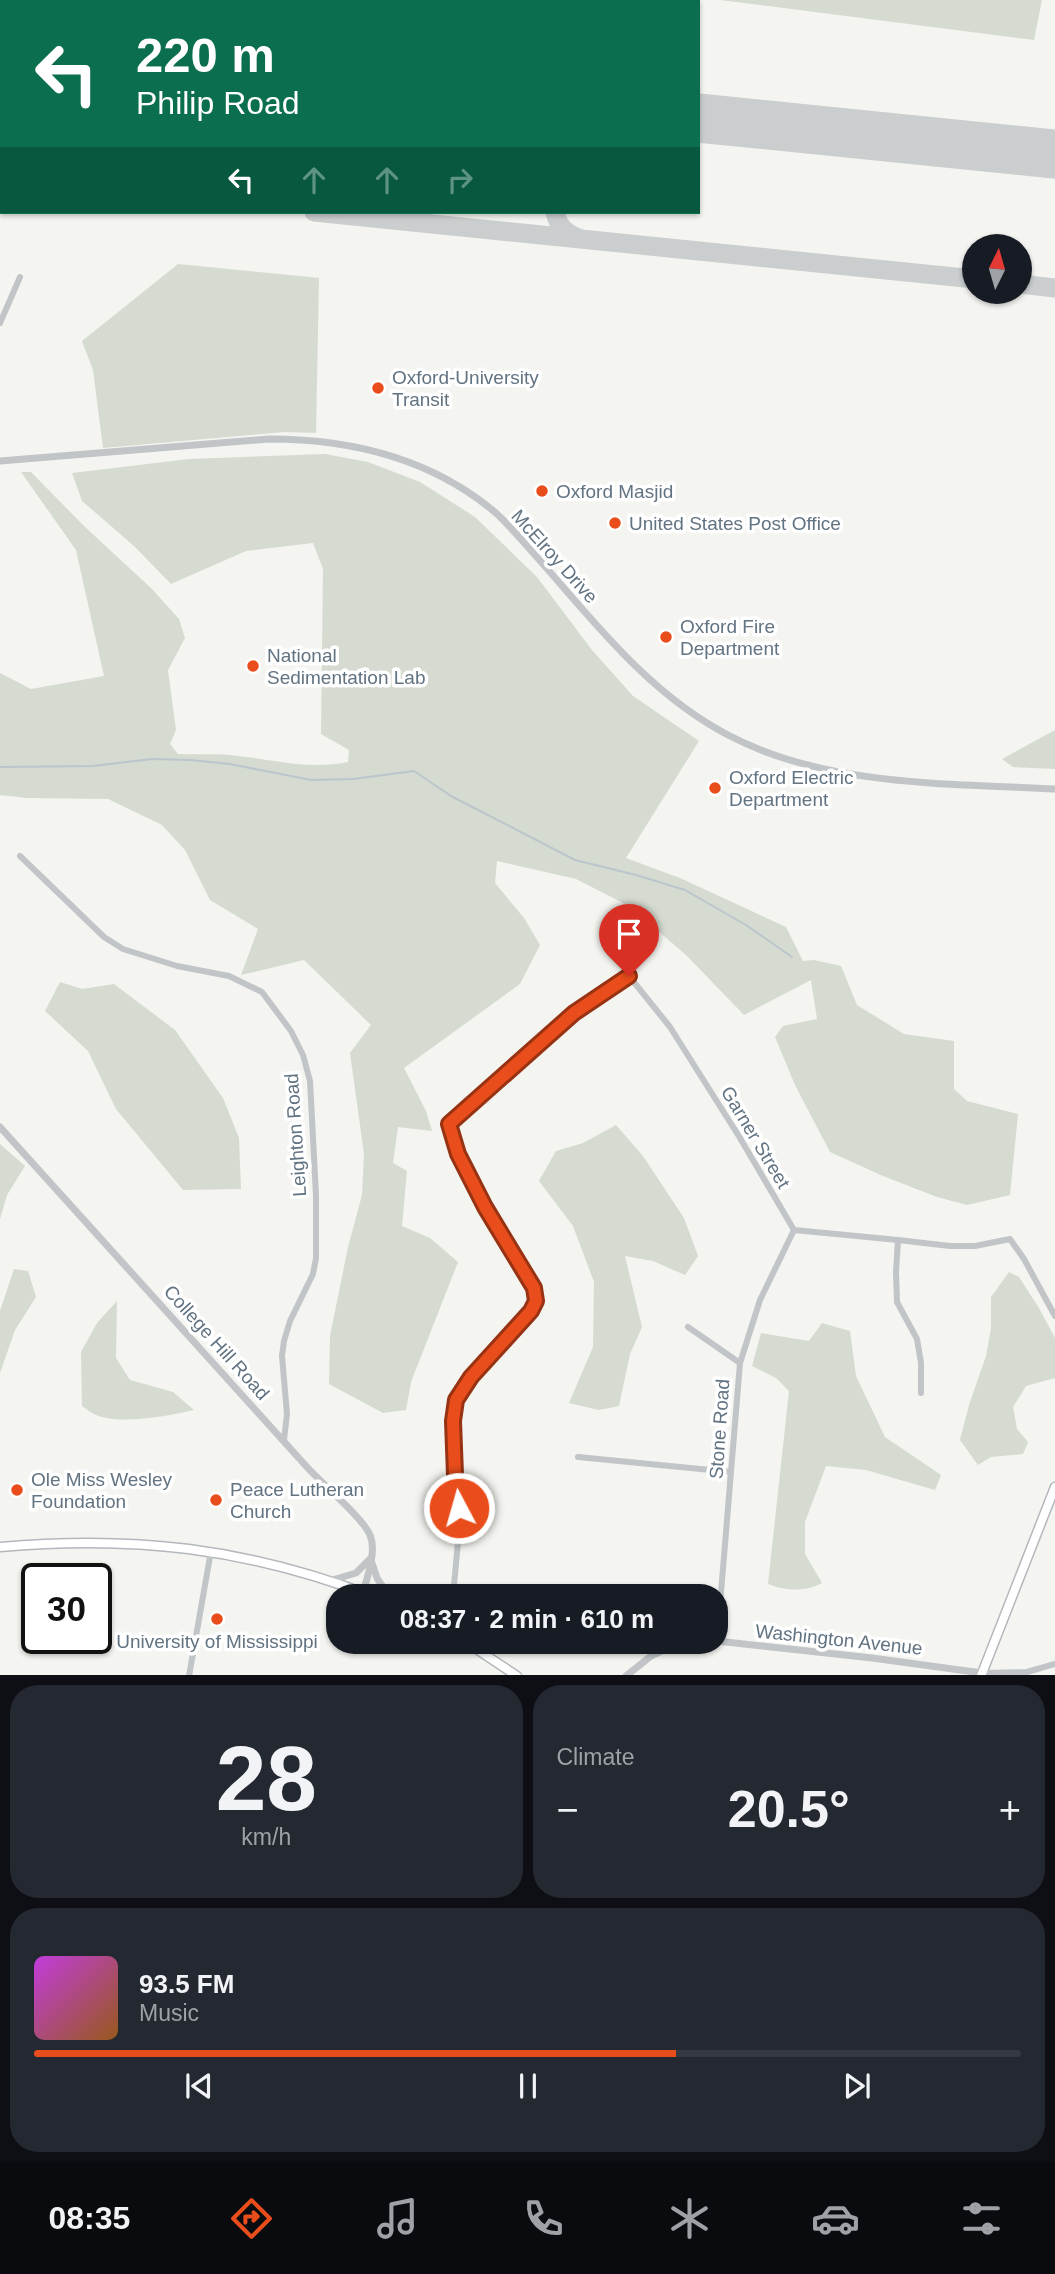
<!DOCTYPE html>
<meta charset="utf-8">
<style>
body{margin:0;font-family:Arial,sans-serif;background:#242831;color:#f1f3f6;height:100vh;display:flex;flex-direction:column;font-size:26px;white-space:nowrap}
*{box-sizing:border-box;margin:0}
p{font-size:23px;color:#9ea1a6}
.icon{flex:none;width:38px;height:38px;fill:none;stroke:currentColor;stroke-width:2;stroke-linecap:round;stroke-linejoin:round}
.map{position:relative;height:1675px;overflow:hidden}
.panel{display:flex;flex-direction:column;gap:10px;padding:10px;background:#0d0f14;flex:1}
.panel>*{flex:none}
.top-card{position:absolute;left:0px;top:0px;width:700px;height:214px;box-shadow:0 2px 5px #0004;background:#0b6e4f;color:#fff;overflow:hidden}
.needle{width:46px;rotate:5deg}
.buttons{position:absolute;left:962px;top:234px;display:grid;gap:14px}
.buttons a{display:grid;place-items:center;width:70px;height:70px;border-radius:50%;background:#171b24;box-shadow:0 2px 5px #0004;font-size:35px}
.speed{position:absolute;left:21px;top:1563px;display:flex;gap:14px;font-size:35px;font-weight:700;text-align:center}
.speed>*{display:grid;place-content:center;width:91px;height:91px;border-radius:50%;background:#171b24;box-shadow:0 2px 5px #0004;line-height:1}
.speed .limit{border:4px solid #111;border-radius:10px;background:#fff;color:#111}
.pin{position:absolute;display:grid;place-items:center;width:60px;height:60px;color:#fff;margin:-72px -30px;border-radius:50% 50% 50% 0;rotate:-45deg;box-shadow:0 0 7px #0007}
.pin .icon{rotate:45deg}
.me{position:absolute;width:77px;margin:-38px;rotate:354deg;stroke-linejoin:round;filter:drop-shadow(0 0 5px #0008)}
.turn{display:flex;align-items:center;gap:24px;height:147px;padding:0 21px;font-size:32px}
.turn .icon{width:91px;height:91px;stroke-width:2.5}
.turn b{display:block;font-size:49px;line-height:60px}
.lanes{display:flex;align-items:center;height:66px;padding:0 21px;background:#0003;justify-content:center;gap:35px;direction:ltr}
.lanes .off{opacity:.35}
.big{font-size:52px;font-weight:800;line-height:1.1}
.panel .widget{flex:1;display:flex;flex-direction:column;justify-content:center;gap:10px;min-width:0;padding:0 24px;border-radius:28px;background:#242831}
.panel .dial{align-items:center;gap:0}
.dial b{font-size:91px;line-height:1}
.song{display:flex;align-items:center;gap:21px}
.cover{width:84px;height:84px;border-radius:10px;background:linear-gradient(135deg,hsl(290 70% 55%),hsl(30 70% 35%))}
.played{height:7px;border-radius:4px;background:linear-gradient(90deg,#e94d1b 65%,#363941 65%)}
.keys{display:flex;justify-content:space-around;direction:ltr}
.heat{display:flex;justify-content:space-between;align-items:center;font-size:38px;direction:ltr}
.panel .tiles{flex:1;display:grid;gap:10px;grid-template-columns:1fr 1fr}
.widget:last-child{grid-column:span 2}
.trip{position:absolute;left:326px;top:1584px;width:402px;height:70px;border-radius:28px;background:#171b24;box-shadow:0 2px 5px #0004;font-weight:800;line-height:70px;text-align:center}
.tab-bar{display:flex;height:112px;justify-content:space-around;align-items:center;background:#090b0e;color:#9ea1a6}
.tab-bar .icon{width:49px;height:49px}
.tab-bar .on{color:#e94d1b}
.tab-bar b{font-size:32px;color:#f1f3f6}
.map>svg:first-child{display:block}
.green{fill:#d5dbd1}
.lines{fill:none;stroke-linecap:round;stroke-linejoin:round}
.stream{stroke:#bac6cb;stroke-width:2}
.taxiway{stroke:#cacece;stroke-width:19}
.runway{stroke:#cacece;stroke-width:49}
.secondary-casing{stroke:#b3b8bd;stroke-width:11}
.minor{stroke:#c1c5c8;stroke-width:6}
.tertiary{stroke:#c1c5c8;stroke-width:7}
.secondary{stroke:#fff;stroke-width:8}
.route-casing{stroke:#973212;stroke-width:18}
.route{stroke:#e94d1b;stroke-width:12}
.poi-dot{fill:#e94d1b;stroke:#fff;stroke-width:2.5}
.labels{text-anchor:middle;stroke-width:7;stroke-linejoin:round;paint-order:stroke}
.poi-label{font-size:19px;fill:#627382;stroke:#fff;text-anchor:start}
.street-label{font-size:19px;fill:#627382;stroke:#fff}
</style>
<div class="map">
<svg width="1055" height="1676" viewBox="0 0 1055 1676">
<rect width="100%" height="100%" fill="#f4f4f0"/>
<!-- green -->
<g class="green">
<path d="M720,0H1042L1034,40Z"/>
<path d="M178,264L319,278L316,433L284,432L103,448L93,370L82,341Z"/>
<path d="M325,454L368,462L420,482L475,517L537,577L592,650L633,696L699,741L626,858L680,878L786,927L803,961L814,960L841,966L857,1005L904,1034L954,1041V1089L967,1101L1018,1114L1010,1195L967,1205L937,1197L883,1176L830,1152L795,1085L775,1037L783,1026L817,1019L811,980L744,1015L686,955L629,906L576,879L497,861L495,883L524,918L540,945L520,984L404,1068L426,1111L432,1131L398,1127L393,1163L407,1171L402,1226L430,1238L458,1262L411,1382L406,1410L383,1413L329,1384L330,1336L348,1247L362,1195L364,1154L350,1053L371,1025L304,960L241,975L258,929L210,900L185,850L162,825L108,799L27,798L0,795V673L31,689L104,676L76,550L21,472H31L84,526L152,589L179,619L185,638L168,670L176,730L170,744L178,754C198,755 218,753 238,756C276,760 309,770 348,762L349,750L321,734L323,569L313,543L246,551L171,584L134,546L82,501L72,473L189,459Z"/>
<path d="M1055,730V769L1013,767L1002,759Z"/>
<path d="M60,982L82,989L114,984L175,1030L223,1098L239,1138L241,1189L183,1190L116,1109L88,1051L45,1011Z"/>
<path d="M616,1125L643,1156L684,1218L698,1256L685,1275L653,1261L625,1256L642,1327L630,1354L619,1406L599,1410L569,1403L593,1347L594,1282L573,1226L539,1181L556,1151L583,1143Z"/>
<path d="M0,1144L25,1166L7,1195L0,1219Z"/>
<path d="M14,1269L28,1271L36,1297L15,1330L0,1373V1311Z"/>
<path d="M1009,1272L1019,1277L1039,1308L1055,1338V1378L1026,1386L1013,1407L1017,1429L1028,1442L1023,1454L991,1457L978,1465L960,1440L969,1405L986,1356L991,1328V1297Z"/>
<path d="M117,1301L116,1358L130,1380L173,1392L194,1410C169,1416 120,1425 96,1415C91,1413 87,1409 82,1406L81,1352L97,1323Z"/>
<path d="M822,1323L850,1331L856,1376L885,1437L941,1475L935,1490L866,1470L826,1466L805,1522V1554L822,1583C806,1592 784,1591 768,1584L789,1391L776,1378L752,1366L761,1333L809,1341Z"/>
</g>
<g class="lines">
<!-- stream -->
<path class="stream" d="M0,767L93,766L152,759L190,760L230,764L311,780L353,779L414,771L451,796L575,860L636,875L685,890L746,925L792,957"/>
<!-- taxiway -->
<g class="taxiway">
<path d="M0,180H2"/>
<path d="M314,212L975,279"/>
<path d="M555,212C558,226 565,232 578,238"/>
<path d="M1020,284L1055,288"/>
</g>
<!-- runway -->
<g class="runway">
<path d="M0,47H2"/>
<path d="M698,118L1055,154"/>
</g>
<defs>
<g id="secondary">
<path d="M0,1547C133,1535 246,1548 372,1596"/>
<path d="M466,1642L517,1676"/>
<path d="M981,1676L1055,1487"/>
</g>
</defs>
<!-- secondary casing -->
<use href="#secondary" class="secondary-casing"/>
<!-- minor -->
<g class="minor">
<path d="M0,323L20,277"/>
<path d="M20,856L104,937L123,949L177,966L229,976L262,992L291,1031L303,1055L310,1081L316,1195V1258L313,1274L290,1321L284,1341L282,1356L287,1414L284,1440"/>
<path d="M688,1327L740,1363"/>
<path d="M921,1393V1363L917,1339L897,1302L896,1272L898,1240L950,1246H975L1010,1239L1024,1259L1055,1316"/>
<path d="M578,1457L731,1472"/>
<path d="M453,1596L459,1531L453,1421L456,1400L471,1377L531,1311C535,1304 536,1299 534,1291C531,1277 517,1262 509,1249C493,1224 450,1151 449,1123L574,1013L629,976L670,1027L740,1138L794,1230L898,1240"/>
<path d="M717,1641L740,1363L760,1300L794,1230"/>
<path d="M982,1673L1027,1672L1055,1664"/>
<path d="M189,1676L211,1551"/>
</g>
<!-- tertiary -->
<g class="tertiary">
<path d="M0,461L269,439C352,439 431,458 496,513C515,531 532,552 550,572C603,633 655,697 728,735C827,787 946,783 1055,789"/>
<path d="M0,1127C101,1240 204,1352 306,1466C320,1482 363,1518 370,1535C377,1552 367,1577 363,1593"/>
<path d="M372,1563L377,1578L389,1596"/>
<path d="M329,1581L356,1573L370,1559"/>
<path d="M626,1676L651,1656L670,1647L717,1641L872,1658L982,1673"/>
</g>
<!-- secondary -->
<use href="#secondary" class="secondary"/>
</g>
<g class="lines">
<defs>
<path id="route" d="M459,1508L455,1475L453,1421L456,1400L471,1377L531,1311L536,1301L534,1288L485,1207L458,1154L449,1124L574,1013L629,976"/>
</defs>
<!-- route casing -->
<use href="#route" class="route-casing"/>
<!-- route -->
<use href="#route" class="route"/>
</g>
<!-- markers -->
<g class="poi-dot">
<circle cx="378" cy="388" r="7"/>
<circle cx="542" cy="491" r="7"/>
<circle cx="615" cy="523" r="7"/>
<circle cx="666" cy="637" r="7"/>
<circle cx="253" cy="666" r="7"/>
<circle cx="715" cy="788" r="7"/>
<circle cx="17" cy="1490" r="7"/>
<circle cx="216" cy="1500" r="7"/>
<circle cx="217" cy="1619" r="7"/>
</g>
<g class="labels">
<!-- poi labels -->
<g class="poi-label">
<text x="392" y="384">Oxford-University<tspan x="392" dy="22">Transit</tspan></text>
<text x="556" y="498">Oxford Masjid</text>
<text x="629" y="530">United States Post Office</text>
<text x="680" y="633">Oxford Fire<tspan x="680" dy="22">Department</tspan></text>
<text x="267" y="662">National<tspan x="267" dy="22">Sedimentation Lab</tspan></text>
<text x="729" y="784">Oxford Electric<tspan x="729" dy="22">Department</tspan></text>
<text x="31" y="1486">Ole Miss Wesley<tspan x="31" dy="22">Foundation</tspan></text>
<text x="230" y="1496">Peace Lutheran<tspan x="230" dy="22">Church</tspan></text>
<text x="217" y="1648" text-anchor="middle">University of Mississippi</text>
</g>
<!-- street labels -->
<g class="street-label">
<text transform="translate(555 556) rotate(48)" y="7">McElroy Drive</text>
<text transform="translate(295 1135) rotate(-94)" y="7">Leighton Road</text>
<text transform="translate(756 1137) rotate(59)" y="7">Garner Street</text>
<text transform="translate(217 1342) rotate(48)" y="7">College Hill Road</text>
<text transform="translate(719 1429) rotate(-86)" y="7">Stone Road</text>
<text transform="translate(839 1639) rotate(6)" y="7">Washington Avenue</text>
</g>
</g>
</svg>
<div class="buttons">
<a><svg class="needle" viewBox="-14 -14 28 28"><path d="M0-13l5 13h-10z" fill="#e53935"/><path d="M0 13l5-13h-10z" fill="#9ea1a6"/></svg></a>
</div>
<div class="speed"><div class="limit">30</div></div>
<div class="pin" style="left:629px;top:976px;background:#d93025"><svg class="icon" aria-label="arrive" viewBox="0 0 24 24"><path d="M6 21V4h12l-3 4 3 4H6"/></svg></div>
<svg class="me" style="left:459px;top:1508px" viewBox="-20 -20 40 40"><circle r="17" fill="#e94d1b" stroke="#fff" stroke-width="3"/><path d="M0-11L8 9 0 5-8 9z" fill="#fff"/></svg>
<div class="trip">08:37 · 2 min · 610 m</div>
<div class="top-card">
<div class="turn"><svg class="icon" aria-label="left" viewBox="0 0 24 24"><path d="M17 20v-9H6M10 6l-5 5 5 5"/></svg><div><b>220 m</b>Philip Road</div></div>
<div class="lanes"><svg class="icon" aria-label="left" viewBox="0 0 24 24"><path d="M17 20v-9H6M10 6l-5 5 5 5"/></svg><svg class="icon off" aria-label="ahead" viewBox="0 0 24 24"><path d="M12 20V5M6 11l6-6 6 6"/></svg><svg class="icon off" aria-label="ahead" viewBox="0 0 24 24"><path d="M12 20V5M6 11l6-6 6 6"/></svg><svg class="icon off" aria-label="right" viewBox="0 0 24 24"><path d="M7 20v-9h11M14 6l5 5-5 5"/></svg></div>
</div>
</div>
<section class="panel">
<div class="tiles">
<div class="widget dial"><b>28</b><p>km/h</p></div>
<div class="widget"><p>Climate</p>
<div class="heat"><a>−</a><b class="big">20.5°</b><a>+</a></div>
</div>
<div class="widget">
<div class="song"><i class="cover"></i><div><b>93.5 FM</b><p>Music</p></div></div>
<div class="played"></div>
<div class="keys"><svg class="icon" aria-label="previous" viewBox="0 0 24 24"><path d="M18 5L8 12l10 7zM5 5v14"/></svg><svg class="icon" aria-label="pause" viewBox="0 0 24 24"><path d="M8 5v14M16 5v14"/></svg><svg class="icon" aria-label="next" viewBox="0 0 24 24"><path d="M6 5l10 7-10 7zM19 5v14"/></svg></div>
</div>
</div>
</section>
<nav class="tab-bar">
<b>08:35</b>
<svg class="icon on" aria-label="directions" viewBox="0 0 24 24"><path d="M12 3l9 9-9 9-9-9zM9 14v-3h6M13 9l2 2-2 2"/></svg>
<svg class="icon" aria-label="music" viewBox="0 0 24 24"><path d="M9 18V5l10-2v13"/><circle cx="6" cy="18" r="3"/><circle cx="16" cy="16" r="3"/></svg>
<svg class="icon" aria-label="phone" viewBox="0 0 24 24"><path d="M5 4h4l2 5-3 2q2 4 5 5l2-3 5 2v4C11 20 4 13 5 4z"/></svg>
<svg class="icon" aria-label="climate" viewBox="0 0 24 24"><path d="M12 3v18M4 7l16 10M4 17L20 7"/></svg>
<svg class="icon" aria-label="car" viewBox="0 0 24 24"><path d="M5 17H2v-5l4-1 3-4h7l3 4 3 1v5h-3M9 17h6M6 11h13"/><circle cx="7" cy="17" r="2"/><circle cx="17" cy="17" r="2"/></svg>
<svg class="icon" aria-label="filters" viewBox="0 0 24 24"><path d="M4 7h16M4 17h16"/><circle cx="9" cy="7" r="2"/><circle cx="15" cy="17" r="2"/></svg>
</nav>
